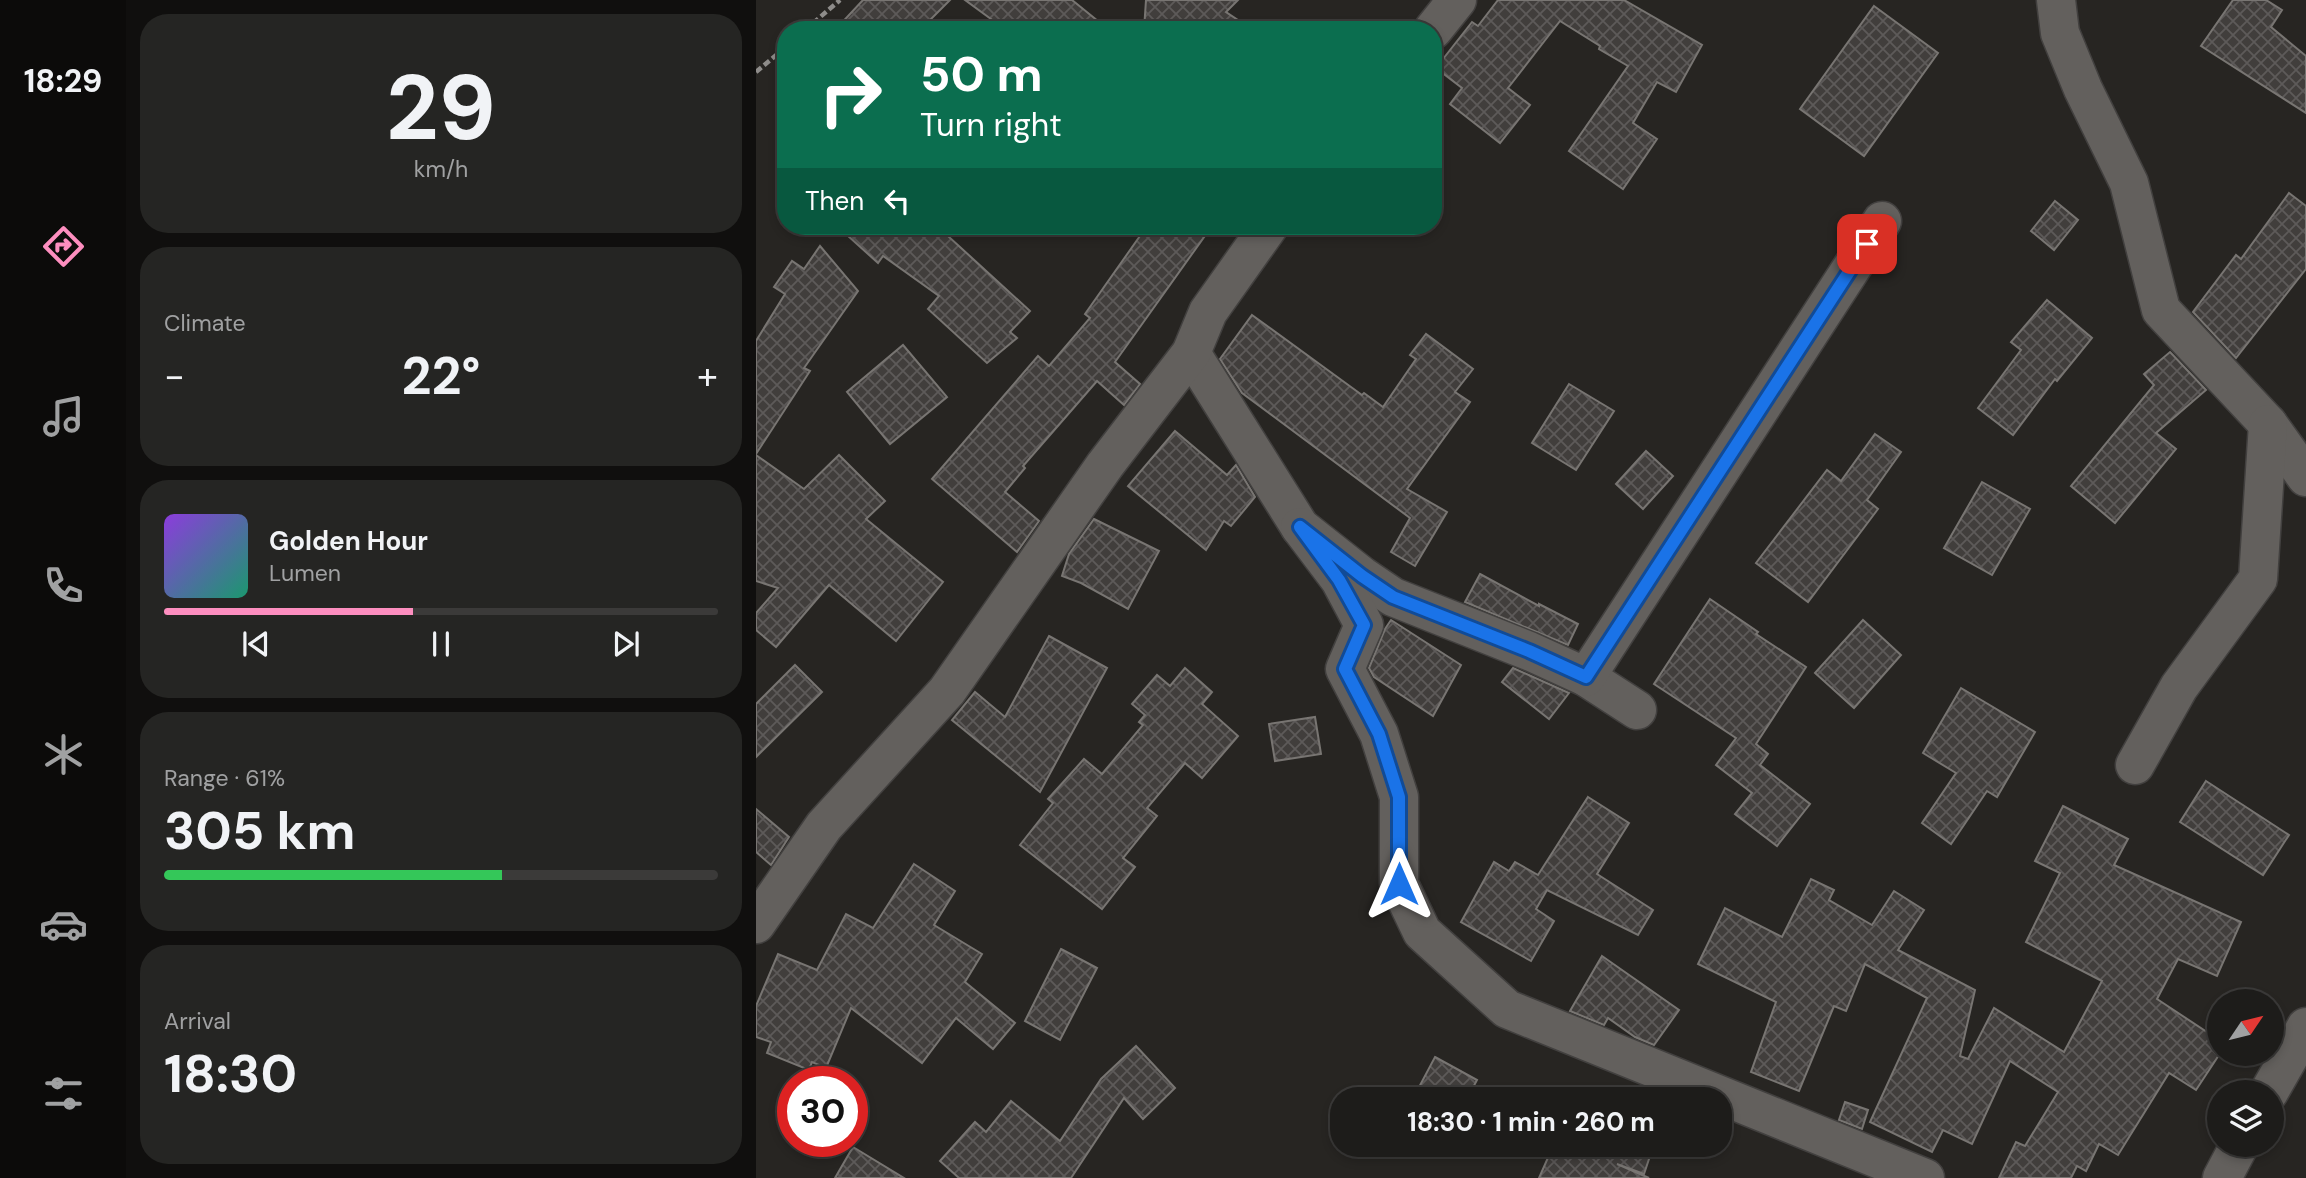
<!DOCTYPE html>
<meta charset="utf-8">
<style>
body{margin:0;font-family:"DM Sans",sans-serif;background:#252523;color:#f1f3f6;height:100vh;display:flex;flex-direction:column;font-size:26px;white-space:nowrap}
*{box-sizing:border-box;margin:0}
p{font-size:23px;color:#a0a1a2}
.icon{flex:none;width:38px;height:38px;fill:none;stroke:currentColor;stroke-width:2;stroke-linecap:round;stroke-linejoin:round}
.map{position:relative;flex:1;overflow:hidden}
.sheet{display:flex;flex-direction:column;gap:14px;padding:14px;background:#100f0e;width:630px}
.sheet>*{flex:none}
.banner{position:absolute;left:21px;top:21px;width:665px;height:214px;border-radius:28px;box-shadow:0 4px 10px #0003,0 0 0 2px #3b3a39;background:#0b6e4f;color:#fff;overflow:hidden}
.needle{width:46px;rotate:55deg}
.buttons{position:absolute;left:1451px;top:989px;display:grid;gap:14px}
.buttons a{display:grid;place-items:center;width:77px;height:77px;border-radius:50%;background:#1d1c1a;box-shadow:0 4px 10px #0003,0 0 0 2px #3b3a39;font-size:35px}
.speed{position:absolute;left:21px;top:1066px;display:flex;gap:14px;font-size:35px;font-weight:700;text-align:center}
.speed>*{display:grid;place-content:center;width:91px;height:91px;border-radius:50%;background:#1d1c1a;box-shadow:0 4px 10px #0003,0 0 0 2px #3b3a39;line-height:1}
.speed .limit{border:10px solid #d22;background:#fff;color:#111}
.pin{position:absolute;display:grid;place-items:center;width:60px;height:60px;color:#fff;margin:-30px;border-radius:14px;box-shadow:0 4px 10px #0006}
.me{position:absolute;width:77px;margin:-38px;rotate:0deg;stroke-linejoin:round;filter:drop-shadow(0 0 5px #0008)}
.turn{display:flex;align-items:center;gap:24px;height:147px;padding:0 28px;font-size:32px}
.turn .icon{width:91px;height:91px;stroke-width:2.5}
.turn b{display:block;font-size:49px;line-height:60px}
.then{display:flex;align-items:center;height:66px;padding:0 28px;background:#0003;gap:14px;font-size:26px}
.big{font-size:52px;font-weight:700;line-height:1.1}
.sheet .tile{flex:1;display:flex;flex-direction:column;justify-content:center;gap:10px;min-width:0;padding:0 24px;border-radius:28px;background:#252523}
.sheet .dial{align-items:center;gap:0}
.dial b{font-size:91px;line-height:1}
.song{display:flex;align-items:center;gap:21px}
.cover{width:84px;height:84px;border-radius:10px;background:linear-gradient(135deg,hsl(270 70% 55%),hsl(160 70% 35%))}
.played{height:7px;border-radius:4px;background:linear-gradient(90deg,#fd8ebf 45%,#3b3a39 45%)}
.keys{display:flex;justify-content:space-around;direction:ltr}
.heat{display:flex;justify-content:space-between;align-items:center;font-size:38px;direction:ltr}
.charge{height:10px;border-radius:5px;background:linear-gradient(90deg,#34c759 61%,#3b3a39 0)}
.trip{position:absolute;left:574px;top:1087px;width:402px;height:70px;border-radius:28px;background:#1d1c1a;box-shadow:0 4px 10px #0003,0 0 0 2px #3b3a39;font-weight:700;line-height:70px;text-align:center}
main{display:flex;flex:1;min-height:0}
.dock{display:flex;flex-direction:column;width:126px;justify-content:space-around;align-items:center;background:#0c0b0a;color:#a0a1a2}
.dock .icon{width:49px;height:49px}
.dock .selected{color:#fd8ebf}
.dock b{font-size:32px;color:#f1f3f6}
.map>svg:first-child{display:block}
.building{fill:url(#building-cross-hatch);stroke:#787572;stroke-width:2}
.lines{fill:none;stroke-linecap:round;stroke-linejoin:round}
.street-casing{stroke:#42403f;stroke-width:41}
.path{stroke:#8e8c8a;stroke-width:4.5;stroke-dasharray:7 3.5;stroke-linecap:butt}
.street{stroke:#63605d;stroke-width:38}
.route-casing{stroke:#114b97;stroke-width:18}
.route{stroke:#1a73e8;stroke-width:12}
</style>
<main>
<nav class="dock">
<b>18:29</b>
<svg class="icon selected" aria-label="directions" viewBox="0 0 24 24"><path d="M12 3l9 9-9 9-9-9zM9 14v-3h6M13 9l2 2-2 2"/></svg>
<svg class="icon" aria-label="music" viewBox="0 0 24 24"><path d="M9 18V5l10-2v13"/><circle cx="6" cy="18" r="3"/><circle cx="16" cy="16" r="3"/></svg>
<svg class="icon" aria-label="phone" viewBox="0 0 24 24"><path d="M5 4h4l2 5-3 2q2 4 5 5l2-3 5 2v4C11 20 4 13 5 4z"/></svg>
<svg class="icon" aria-label="climate" viewBox="0 0 24 24"><path d="M12 3v18M4 7l16 10M4 17L20 7"/></svg>
<svg class="icon" aria-label="car" viewBox="0 0 24 24"><path d="M5 17H2v-5l4-1 3-4h7l3 4 3 1v5h-3M9 17h6M6 11h13"/><circle cx="7" cy="17" r="2"/><circle cx="17" cy="17" r="2"/></svg>
<svg class="icon" aria-label="filters" viewBox="0 0 24 24"><path d="M4 7h16M4 17h16"/><circle cx="9" cy="7" r="2"/><circle cx="15" cy="17" r="2"/></svg>
</nav>
<section class="sheet">
<div class="tile dial"><b>29</b><p>km/h</p></div>
<div class="tile"><p>Climate</p>
<div class="heat"><a>−</a><b class="big">22°</b><a>+</a></div>
</div>
<div class="tile">
<div class="song"><i class="cover"></i><div><b>Golden Hour</b><p>Lumen</p></div></div>
<div class="played"></div>
<div class="keys"><svg class="icon" aria-label="previous" viewBox="0 0 24 24"><path d="M18 5L8 12l10 7zM5 5v14"/></svg><svg class="icon" aria-label="pause" viewBox="0 0 24 24"><path d="M8 5v14M16 5v14"/></svg><svg class="icon" aria-label="next" viewBox="0 0 24 24"><path d="M6 5l10 7-10 7zM19 5v14"/></svg></div>
</div>
<div class="tile"><p>Range · 61%</p><b class="big">305 km</b><div class="charge"></div></div>
<div class="tile"><p>Arrival</p><b class="big">18:30</b></div>
</section>
<div class="map">
<svg width="1550" height="1178" viewBox="0 0 1550 1178">
<defs>
<pattern id="building-cross-hatch" width="8" height="8" patternUnits="userSpaceOnUse" patternTransform="scale(1.75)"><rect width="8" height="8" fill="#413e3c"/><path d="M0 0l8 8M0 8l8-8" fill="none" stroke="#5d5a59"/></pattern>
</defs>
<rect width="100%" height="100%" fill="#272522"/>
<!-- building -->
<g class="building">
<path d="M107,0H194L164,30H79Z"/>
<path d="M209,0H316L353,30H250Z"/>
<path d="M390,0H482L470,12L497,30H388Z"/>
<path d="M742,0H868L946,45L920,92L901,82L877,123L901,139L867,189L813,151L872,66L843,49L844,46L804,21L752,88L774,105L744,143L694,104L706,88L680,68L716,22L722,26Z"/>
<path d="M1477,0H1510L1526,10L1515,27L1550,56V113L1445,46Z"/>
<path d="M1118,6L1182,53L1108,156L1044,109Z"/>
<path d="M1533,193L1550,206V269L1480,358L1437,312L1480,255L1485,259Z"/>
<path d="M1299,201L1322,220L1298,250L1275,231Z"/>
<path d="M81,226H181L274,311L254,332L261,338L231,363L172,309L183,296L127,256L122,263Z"/>
<path d="M391,226H456L359,362L384,384L368,405L341,381L267,466L269,468L249,492L283,521L261,552L176,479L282,356L293,366L334,318L329,314Z"/>
<path d="M64,246L102,291L48,368L54,371L0,454V341L29,294L18,287L36,261L48,269Z"/>
<path d="M1291,300L1336,338L1301,381L1299,379L1257,435L1222,408L1265,350L1255,342Z"/>
<path d="M496,315L606,395L608,393L627,407L660,359L654,355L670,334L717,369L699,392L714,402L651,489L691,512L659,566L635,552L654,518L486,393L464,359Z"/>
<path d="M147,345L191,397L134,444L91,392Z"/>
<path d="M1414,352L1450,390L1400,433L1420,449L1359,523L1315,486L1398,385L1388,374Z"/>
<path d="M813,384L858,411L820,470L776,443Z"/>
<path d="M419,431L471,475L480,465L499,497L475,526L468,521L450,550L372,486Z"/>
<path d="M1119,434L1145,452L1111,500L1122,509L1052,602L1000,563L1071,470L1085,481Z"/>
<path d="M890,451L917,476L887,509L860,484Z"/>
<path d="M0,455L48,489L83,455L129,501L110,519L187,582L140,641L73,585L20,647L0,630V613L22,588L0,581Z"/>
<path d="M1226,482L1274,509L1236,575L1188,548Z"/>
<path d="M338,519L403,551L372,609L325,583L306,576L313,554Z"/>
<path d="M724,574L783,606V604L822,624L812,645L709,602Z"/>
<path d="M954,599L1002,632L1000,634L1050,667L1000,744L1012,754L1004,765L1054,804L1021,846L979,814L996,793L960,765L980,738L898,684Z"/>
<path d="M635,620L705,665L677,716L618,677L613,668L629,629Z"/>
<path d="M1107,620L1145,655L1098,708L1059,673Z"/>
<path d="M293,636L351,668L284,792L196,720L219,692L249,717Z"/>
<path d="M39,665L66,692L0,757V704Z"/>
<path d="M429,668L456,692L446,704L482,736L446,778L429,763L391,808L401,816L367,858L379,867L346,909L264,845L297,803L292,799L328,759L346,774L387,725L383,722L389,715L376,704L401,675L414,686Z"/>
<path d="M757,668L813,693L793,719L746,682Z"/>
<path d="M1205,688L1279,732L1241,797L1231,791L1195,844L1166,823L1200,773L1167,753Z"/>
<path d="M559,717L565,754L519,761L513,724Z"/>
<path d="M1450,781L1533,835L1507,875L1424,822Z"/>
<path d="M832,797L873,823L841,874L897,910L882,935L791,890L780,909L798,921L775,961L705,922L738,862L753,871L759,862L782,875Z"/>
<path d="M1307,806L1372,839L1358,865L1485,922L1461,976L1422,959L1401,999L1463,1040V1055L1440,1090L1413,1073L1362,1155L1343,1144L1330,1171L1321,1166L1315,1178H1243L1260,1142L1269,1146L1302,1092L1254,1061L1216,1144L1187,1130L1176,1152L1114,1122L1171,998L1109,964L1090,1011L1078,1006L1043,1091L995,1072L1020,1002L942,964L969,908L1026,937L1055,879L1078,890L1073,900L1116,925L1138,891L1168,910L1142,950L1219,990L1204,1056L1212,1059L1238,1008L1308,1052L1346,981L1270,942L1304,873L1279,861Z"/>
<path d="M0,809L33,837L15,865L0,852Z"/>
<path d="M158,864L199,891L178,925L226,954L209,982L259,1023L237,1049L200,1018L166,1063L95,1008L70,1068L56,1062L53,1070L11,1053L15,1042L0,1037V1006L22,954L61,970L90,914L117,928Z"/>
<path d="M305,949L341,968L304,1040L269,1021Z"/>
<path d="M846,956L923,1010L898,1045L879,1037L852,1018L848,1025L814,1011Z"/>
<path d="M380,1046L419,1088L387,1119L368,1098L315,1178H203L184,1161L219,1122L230,1132L255,1101L304,1141L345,1079Z"/>
<path d="M679,1057L721,1080L711,1099H681L662,1089Z"/>
<path d="M1089,1102L1112,1110L1106,1129L1083,1120Z"/>
<path d="M798,1144H898L888,1174L861,1164L893,1178H783Z"/>
<path d="M97,1147L148,1178H79Z"/>
</g>
<g class="lines">
<defs>
<g id="street">
<path d="M1300,0L1304,33L1327,89L1373,183L1405,310L1512,424L1550,477"/>
<path d="M677,30L701,0"/>
<path d="M435,353L544,527L606,576L637,597L773,651L830,677L881,710"/>
<path d="M544,527L584,580L608,625L589,669L623,734L643,797V884L666,932L751,1009L1169,1178"/>
<path d="M830,677L1126,221"/>
<path d="M1379,765L1423,687L1502,579L1512,424"/>
<path d="M0,924L68,826L191,691L349,465L435,353L452,312L513,226"/>
<path d="M1513,1092L1550,1027"/>
<path d="M1466,1178L1484,1144"/>
</g>
</defs>
<!-- street casing -->
<use href="#street" class="street-casing"/>
<!-- path -->
<g class="path">
<path d="M49,30L84,0"/>
<path d="M0,72L30,47"/>
</g>
<!-- street -->
<use href="#street" class="street"/>
</g>
<g class="lines">
<defs>
<path id="route" d="M643,884V797L623,734L589,669L608,625L583,580L544,527L606,576L637,597L773,651L830,677L1111,244"/>
</defs>
<!-- route casing -->
<use href="#route" class="route-casing"/>
<!-- route -->
<use href="#route" class="route"/>
</g>
</svg>
<div class="buttons">
<a><svg class="needle" viewBox="-14 -14 28 28"><path d="M0-13l5 13h-10z" fill="#e53935"/><path d="M0 13l5-13h-10z" fill="#a0a1a2"/></svg></a>
<a><svg class="icon" aria-label="layers" viewBox="0 0 24 24"><path d="M12 4l9 5-9 5-9-5zM3 14l9 5 9-5"/></svg></a>
</div>
<div class="speed"><div class="limit">30</div></div>
<div class="pin" style="left:1111px;top:244px;background:#d93025"><svg class="icon" aria-label="arrive" viewBox="0 0 24 24"><path d="M6 21V4h12l-3 4 3 4H6"/></svg></div>
<svg class="me" style="left:643px;top:884px" viewBox="-20 -20 40 40"><path d="M0-17L14 15 0 8-14 15z" fill="#1a73e8" stroke="#fff" stroke-width="4"/></svg>
<div class="trip">18:30 · 1 min · 260 m</div>
<div class="banner">
<div class="turn"><svg class="icon" aria-label="right" viewBox="0 0 24 24"><path d="M7 20v-9h11M14 6l5 5-5 5"/></svg><div><b>50 m</b>Turn right</div></div>
<div class="then">Then<svg class="icon" aria-label="left" viewBox="0 0 24 24"><path d="M17 20v-9H6M10 6l-5 5 5 5"/></svg></div>
</div>
</div>
</main>
